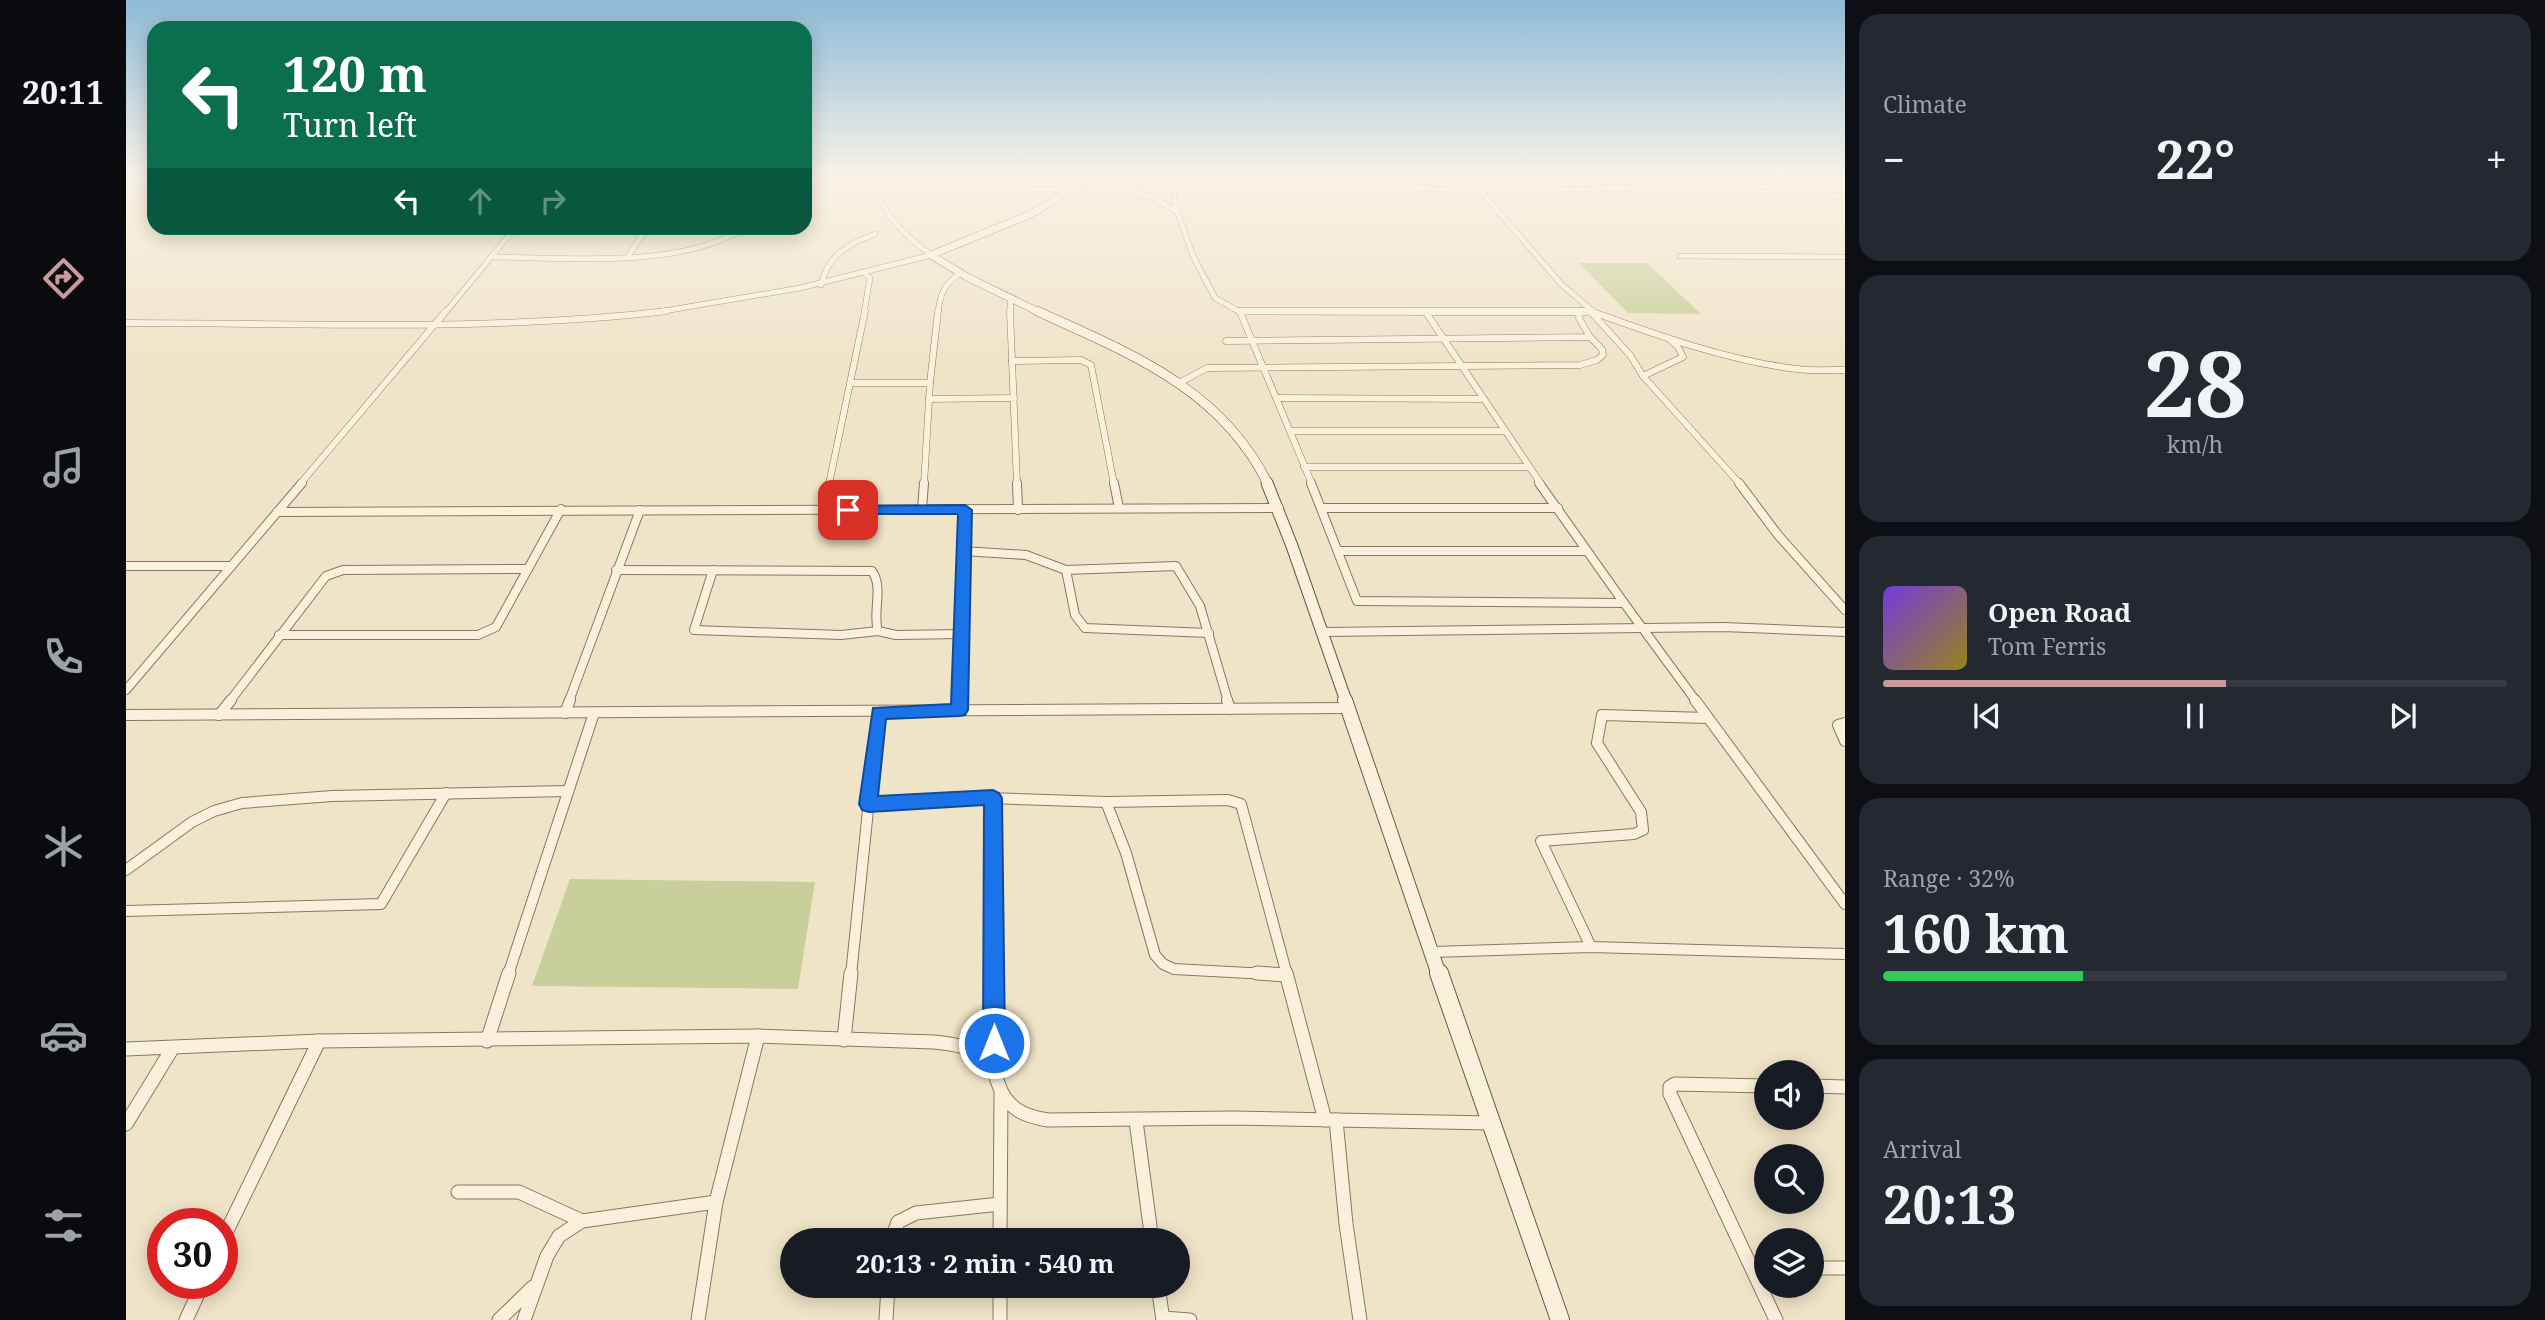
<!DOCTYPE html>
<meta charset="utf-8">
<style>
body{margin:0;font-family:"Noto Serif",serif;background:#242831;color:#f1f3f6;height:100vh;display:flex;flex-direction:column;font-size:26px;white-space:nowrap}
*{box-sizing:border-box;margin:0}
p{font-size:23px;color:#9ea1a6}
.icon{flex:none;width:38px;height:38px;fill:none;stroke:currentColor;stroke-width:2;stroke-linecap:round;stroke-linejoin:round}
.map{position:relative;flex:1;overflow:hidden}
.panel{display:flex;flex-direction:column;gap:14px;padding:14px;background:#0d0f14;width:700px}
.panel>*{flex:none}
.hud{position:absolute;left:21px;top:21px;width:665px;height:214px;border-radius:21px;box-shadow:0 4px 18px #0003;background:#0b6e4f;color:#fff;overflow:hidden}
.tools{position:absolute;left:1628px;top:1060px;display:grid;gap:14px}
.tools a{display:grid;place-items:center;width:70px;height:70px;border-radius:50%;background:#171b24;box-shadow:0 4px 18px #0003;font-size:35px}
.speed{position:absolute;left:21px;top:1208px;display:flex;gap:14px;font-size:35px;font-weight:700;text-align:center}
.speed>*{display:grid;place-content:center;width:91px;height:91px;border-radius:50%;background:#171b24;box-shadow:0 4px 18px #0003;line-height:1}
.speed .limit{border:10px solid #d22;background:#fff;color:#111}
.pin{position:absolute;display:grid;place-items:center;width:60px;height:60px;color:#fff;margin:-30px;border-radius:14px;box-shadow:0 4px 10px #0006}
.me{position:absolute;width:77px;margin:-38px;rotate:0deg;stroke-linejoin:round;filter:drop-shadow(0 0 5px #0008)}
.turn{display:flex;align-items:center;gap:24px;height:147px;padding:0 21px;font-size:32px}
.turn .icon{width:91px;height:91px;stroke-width:2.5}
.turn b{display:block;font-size:49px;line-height:60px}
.lanes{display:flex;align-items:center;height:66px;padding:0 21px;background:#0003;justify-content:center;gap:35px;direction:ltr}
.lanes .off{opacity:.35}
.big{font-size:52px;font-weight:700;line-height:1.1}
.panel .tile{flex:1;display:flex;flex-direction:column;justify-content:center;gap:10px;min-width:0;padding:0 24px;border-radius:21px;background:#242831}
.panel .dial{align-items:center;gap:0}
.dial b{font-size:91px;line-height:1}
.song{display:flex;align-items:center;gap:21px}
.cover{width:84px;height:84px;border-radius:10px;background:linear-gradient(135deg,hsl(260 70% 55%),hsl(50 70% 35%))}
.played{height:7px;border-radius:4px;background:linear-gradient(90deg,#cc999b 55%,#363941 55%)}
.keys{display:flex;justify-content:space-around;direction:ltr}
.heat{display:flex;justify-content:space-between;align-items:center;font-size:38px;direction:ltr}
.charge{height:10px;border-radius:5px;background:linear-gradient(90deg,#34c759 32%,#363941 0)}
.trip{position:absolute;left:654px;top:1228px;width:410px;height:70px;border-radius:35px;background:#171b24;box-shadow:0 4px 18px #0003;font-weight:700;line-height:70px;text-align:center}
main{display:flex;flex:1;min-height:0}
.dock{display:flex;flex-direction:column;width:126px;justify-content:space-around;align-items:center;background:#090b0e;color:#9ea1a6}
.dock .icon{width:49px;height:49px}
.dock .current{color:#cc999b}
.dock b{font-size:32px;color:#f1f3f6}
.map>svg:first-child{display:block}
.green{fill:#c9cf9b}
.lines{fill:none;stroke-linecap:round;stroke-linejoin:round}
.minor-far4-casing{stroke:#8d765c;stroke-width:6}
.minor-far3-casing{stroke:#8d765c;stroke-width:7}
.minor-far2-casing{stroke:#8d765c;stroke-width:10}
.minor-far1-casing{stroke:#8d765c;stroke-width:12}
.minor-casing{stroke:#8d765c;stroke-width:15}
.secondary-far4-casing{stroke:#6f573f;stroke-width:8}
.secondary-far3-casing{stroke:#6f573f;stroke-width:10}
.secondary-far2-casing{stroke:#6f573f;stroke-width:13}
.secondary-far1-casing{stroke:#6f573f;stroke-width:16}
.secondary-casing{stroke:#6f573f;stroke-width:20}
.minor-far4{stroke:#faf1dc;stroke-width:5}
.minor-far3{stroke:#faf1dc;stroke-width:6}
.minor-far2{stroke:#faf1dc;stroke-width:8}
.minor-far1{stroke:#faf1dc;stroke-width:10}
.minor{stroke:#faf1dc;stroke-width:13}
.secondary-far4{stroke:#faf1dc;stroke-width:7}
.secondary-far3{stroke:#faf1dc;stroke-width:9}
.secondary-far2{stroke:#faf1dc;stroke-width:11}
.secondary-far1{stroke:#faf1dc;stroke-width:14}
.secondary{stroke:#faf1dc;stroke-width:18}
.route{fill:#1a73e8;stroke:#114b97;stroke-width:2}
</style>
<main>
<nav class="dock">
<b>20:11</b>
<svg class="icon current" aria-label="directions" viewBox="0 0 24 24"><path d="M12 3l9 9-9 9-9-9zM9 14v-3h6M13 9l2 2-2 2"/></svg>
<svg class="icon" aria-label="music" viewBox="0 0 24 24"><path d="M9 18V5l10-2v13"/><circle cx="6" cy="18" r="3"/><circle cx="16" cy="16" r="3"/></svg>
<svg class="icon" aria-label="phone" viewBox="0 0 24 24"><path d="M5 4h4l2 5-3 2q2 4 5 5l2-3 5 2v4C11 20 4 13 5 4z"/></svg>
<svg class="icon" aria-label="climate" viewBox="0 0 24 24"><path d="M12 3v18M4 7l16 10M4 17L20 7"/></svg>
<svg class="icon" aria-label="car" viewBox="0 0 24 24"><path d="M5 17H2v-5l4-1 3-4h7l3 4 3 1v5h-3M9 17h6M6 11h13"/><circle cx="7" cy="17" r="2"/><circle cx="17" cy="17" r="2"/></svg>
<svg class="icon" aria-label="filters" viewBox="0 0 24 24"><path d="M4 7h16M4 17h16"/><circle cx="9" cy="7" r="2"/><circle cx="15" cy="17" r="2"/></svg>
</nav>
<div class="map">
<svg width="1719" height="1320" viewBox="0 0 1719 1320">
<rect width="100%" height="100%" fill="#f0e4c8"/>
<!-- green -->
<g class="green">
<path d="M1453,263H1521L1575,314L1502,313Z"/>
<path d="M444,879L689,882L672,989L406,986Z"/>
</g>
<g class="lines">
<defs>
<g id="minor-far4">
<path d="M747,176C753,212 777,234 805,255"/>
<path d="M972,176L976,178L972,185L1023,196L1052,212"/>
<path d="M1056,176L1048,191V202L1067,256L1089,298L1114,312L1465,313"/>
<path d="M1180,176L1275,188L1354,190L1719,186"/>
<path d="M1561,176L1585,187"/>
<path d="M1414,180L1432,187"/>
<path d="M748,190L947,189"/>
<path d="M1354,190L1435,284L1469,313"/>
<path d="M1694,190L1719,199"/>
<path d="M503,255L521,228"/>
<path d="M1554,256L1719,257"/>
<path d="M365,257C441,257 552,270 618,228"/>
<path d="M695,285C702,255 722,244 749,234"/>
<path d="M884,299L885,313"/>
<path d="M319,313L389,228"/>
<path d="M526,313L674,288L805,255"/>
<path d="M738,313L744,278L739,274"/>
<path d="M812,313C814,295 818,283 834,274"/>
</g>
<g id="minor-far3">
<path d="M884,311L891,484"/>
<path d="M1112,311H1464L1504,355L1517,376L1614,484"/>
<path d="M1299,311L1415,484"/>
<path d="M1464,311C1528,334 1602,361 1671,369C1686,371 1703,370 1719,370"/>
<path d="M1114,312L1186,484"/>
<path d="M0,323C180,323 362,332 541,311"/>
<path d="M1100,341L1464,337L1453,318L1454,311"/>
<path d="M886,361L955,360L965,365L988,484"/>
<path d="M1517,376L1557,357L1552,347L1543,339"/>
<path d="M725,383H804"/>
<path d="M1053,383L1081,368L1454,365L1471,360L1477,355L1476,349L1464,337"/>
<path d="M1151,398L1356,399"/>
<path d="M803,399L888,398"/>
<path d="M1165,431H1377"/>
<path d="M1178,467H1403"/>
<path d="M174,484L320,311"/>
<path d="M703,484L739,311"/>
<path d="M798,484L804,383L812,311"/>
</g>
<g id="minor-far2">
<path d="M891,483L892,510"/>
<path d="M988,483L993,508"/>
<path d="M1185,483L1231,601L1498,603L1413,483"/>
<path d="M1613,483L1652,535L1719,610"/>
<path d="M1195,508H1432"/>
<path d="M796,509L798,483"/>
<path d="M698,510L704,483"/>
<path d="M151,512L1153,508"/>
<path d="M837,551L900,555L940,570L1050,566L1074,606L1102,701"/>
<path d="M1212,551H1461"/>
<path d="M0,566H105"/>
<path d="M490,570L746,571C758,588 746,612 752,631L770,635L835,634"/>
<path d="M587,570L568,630L715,635L752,631"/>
<path d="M940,570L949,615L959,628L1083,633"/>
<path d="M1498,603L1570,701"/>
<path d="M1197,632L1597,627L1719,632"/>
<path d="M153,635H352L370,627L435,509"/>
<path d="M0,690L176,483"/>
<path d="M104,701L200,576L217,570L402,569"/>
<path d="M443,701L514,510"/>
<path d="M833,701L839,510"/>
</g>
<g id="minor-far1">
<path d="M1101,700L1104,709"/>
<path d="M1569,700L1719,904"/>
<path d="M833,710V700"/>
<path d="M439,713L444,700"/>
<path d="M0,715L1222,708"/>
<path d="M93,715L105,700"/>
<path d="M1719,723L1712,725L1719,741"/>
<path d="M867,798L868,975"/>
<path d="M980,802L1000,853L1029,955L1037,964L1048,969L1160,975"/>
<path d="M743,804L834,797L980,802L1102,800L1115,804L1161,975"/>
<path d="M0,870L66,822L88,811L116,803L206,796L442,791"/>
<path d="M0,911L255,904L320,793"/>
<path d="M1465,947L1415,841L1508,834L1517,830L1515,812L1471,743L1476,715L1581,718"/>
<path d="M1307,952L1465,947L1719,954"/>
<path d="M382,975L468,713"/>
<path d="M725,975L752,713"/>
</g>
<g id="minor">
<path d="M868,973V1069"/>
<path d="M1131,973L1160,975"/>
<path d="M1160,973L1199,1120"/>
<path d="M718,1040L725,973"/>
<path d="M361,1041L383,973"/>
<path d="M0,1049L193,1041L632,1036L808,1042C825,1044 847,1046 860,1059C867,1066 869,1075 872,1083C880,1108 897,1116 922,1120L1107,1118L1364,1123"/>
<path d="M1640,1086L1549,1084L1544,1087V1094L1650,1320"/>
<path d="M1685,1086L1719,1087"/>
<path d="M1210,1120L1220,1224L1234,1320"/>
<path d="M1010,1121L1026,1241"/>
<path d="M0,1124L46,1049"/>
<path d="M332,1192H393L456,1221"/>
<path d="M96,1241L193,1041"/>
<path d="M765,1241L772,1222L790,1213L874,1204"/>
<path d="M874,1241L875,1093"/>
<path d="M1626,1268H1640"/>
<path d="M1685,1268H1719"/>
<path d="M874,1286V1320"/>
<path d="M1032,1286L1037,1320"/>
<path d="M1037,1318L1064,1320"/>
<path d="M60,1320L77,1283"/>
<path d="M373,1320L407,1287"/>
<path d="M398,1320L421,1256L433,1236L456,1221L590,1202"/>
<path d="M572,1320L590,1202L632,1036"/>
<path d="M760,1320L762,1286"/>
</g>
<path id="secondary-far4" d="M915,313L841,277L805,255L905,214L967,176"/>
<path id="secondary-far3" d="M911,311C1003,353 1095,388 1142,484"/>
<path id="secondary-far2" d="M1141,483L1166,546L1220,701"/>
<path id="secondary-far1" d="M1219,700L1313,975"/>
<path id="secondary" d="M1313,973L1434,1320"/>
</defs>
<!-- minor-far4 casing -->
<use href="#minor-far4" class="minor-far4-casing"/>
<!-- minor-far3 casing -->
<use href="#minor-far3" class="minor-far3-casing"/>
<!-- minor-far2 casing -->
<use href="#minor-far2" class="minor-far2-casing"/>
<!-- minor-far1 casing -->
<use href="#minor-far1" class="minor-far1-casing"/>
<!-- minor casing -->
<use href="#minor" class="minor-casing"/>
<!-- secondary-far4 casing -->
<use href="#secondary-far4" class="secondary-far4-casing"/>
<!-- secondary-far3 casing -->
<use href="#secondary-far3" class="secondary-far3-casing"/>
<!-- secondary-far2 casing -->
<use href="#secondary-far2" class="secondary-far2-casing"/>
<!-- secondary-far1 casing -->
<use href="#secondary-far1" class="secondary-far1-casing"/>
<!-- secondary casing -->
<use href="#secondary" class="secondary-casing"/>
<!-- minor-far4 -->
<use href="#minor-far4" class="minor-far4"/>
<!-- minor-far3 -->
<use href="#minor-far3" class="minor-far3"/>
<!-- minor-far2 -->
<use href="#minor-far2" class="minor-far2"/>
<!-- minor-far1 -->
<use href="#minor-far1" class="minor-far1"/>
<!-- minor -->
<use href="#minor" class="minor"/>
<!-- secondary-far4 -->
<use href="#secondary-far4" class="secondary-far4"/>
<!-- secondary-far3 -->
<use href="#secondary-far3" class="secondary-far3"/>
<!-- secondary-far2 -->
<use href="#secondary-far2" class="secondary-far2"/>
<!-- secondary-far1 -->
<use href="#secondary-far1" class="secondary-far1"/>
<!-- secondary -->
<use href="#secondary" class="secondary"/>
</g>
<!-- sky -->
<linearGradient id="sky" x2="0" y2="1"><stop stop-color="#8fbad6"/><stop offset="0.49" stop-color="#f8f3e6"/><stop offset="1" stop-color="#f8f3e6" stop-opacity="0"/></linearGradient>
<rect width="1719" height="360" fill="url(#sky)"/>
<!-- route -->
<path class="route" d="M839,505L846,510L842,710L839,715L833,716L760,719L752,796L867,790L873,793L876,798L879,1043L876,1050L868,1054L861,1050L857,1043L858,805L743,812L736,810L733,804L747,708L825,704L832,514H722L715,510L722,506Z"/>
</svg>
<div class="tools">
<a><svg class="icon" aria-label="sound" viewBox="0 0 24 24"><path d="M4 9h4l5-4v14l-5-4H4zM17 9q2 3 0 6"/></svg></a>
<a><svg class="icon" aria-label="search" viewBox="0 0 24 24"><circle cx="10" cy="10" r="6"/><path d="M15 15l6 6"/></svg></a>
<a><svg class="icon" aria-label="layers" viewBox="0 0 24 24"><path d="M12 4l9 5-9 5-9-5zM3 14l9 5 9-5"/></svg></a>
</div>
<div class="speed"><div class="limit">30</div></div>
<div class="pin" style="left:722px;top:510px;background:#d93025"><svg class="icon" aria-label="arrive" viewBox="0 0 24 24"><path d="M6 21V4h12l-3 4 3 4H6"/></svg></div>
<svg class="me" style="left:868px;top:1043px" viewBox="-20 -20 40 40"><circle r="17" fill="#1a73e8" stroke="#fff" stroke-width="3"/><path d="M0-11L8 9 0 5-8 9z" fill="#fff"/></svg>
<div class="trip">20:13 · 2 min · 540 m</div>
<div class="hud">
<div class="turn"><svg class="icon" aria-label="left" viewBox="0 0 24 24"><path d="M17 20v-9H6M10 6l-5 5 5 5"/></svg><div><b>120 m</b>Turn left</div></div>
<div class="lanes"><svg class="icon" aria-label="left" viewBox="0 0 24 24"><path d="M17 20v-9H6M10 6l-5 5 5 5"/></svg><svg class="icon off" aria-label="ahead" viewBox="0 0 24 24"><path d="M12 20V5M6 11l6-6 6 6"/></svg><svg class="icon off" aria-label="right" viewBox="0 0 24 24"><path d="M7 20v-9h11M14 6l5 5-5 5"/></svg></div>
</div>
</div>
<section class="panel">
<div class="tile"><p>Climate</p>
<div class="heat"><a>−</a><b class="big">22°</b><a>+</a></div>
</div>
<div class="tile dial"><b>28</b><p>km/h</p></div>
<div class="tile">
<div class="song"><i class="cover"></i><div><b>Open Road</b><p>Tom Ferris</p></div></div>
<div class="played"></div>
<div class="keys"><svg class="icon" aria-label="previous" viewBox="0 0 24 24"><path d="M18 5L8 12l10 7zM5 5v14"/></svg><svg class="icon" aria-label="pause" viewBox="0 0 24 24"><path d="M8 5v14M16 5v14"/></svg><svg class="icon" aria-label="next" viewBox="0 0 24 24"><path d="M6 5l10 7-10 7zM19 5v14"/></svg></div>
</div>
<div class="tile"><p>Range · 32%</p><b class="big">160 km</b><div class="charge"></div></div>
<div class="tile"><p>Arrival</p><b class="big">20:13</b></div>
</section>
</main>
